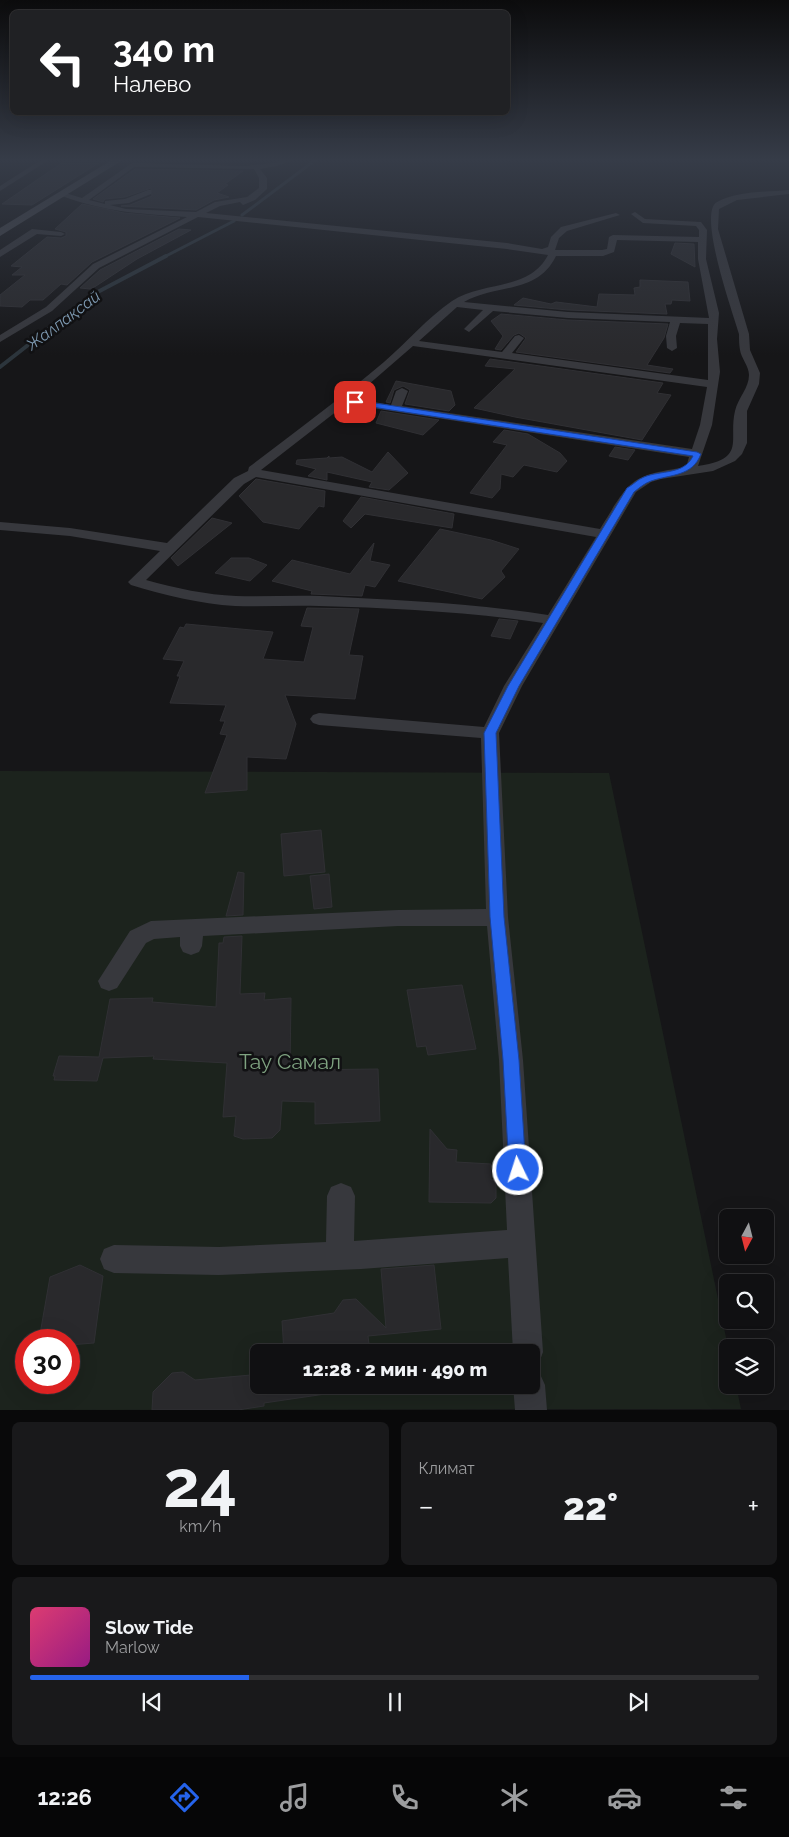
<!DOCTYPE html>
<html lang="ru">
<meta charset="utf-8">
<style>
body{margin:0;font-family:Raleway,sans-serif;background:#19191b;color:#f1f3f6;height:100vh;display:flex;flex-direction:column;font-size:19px;white-space:nowrap}
*{box-sizing:border-box;margin:0}
p{font-size:16px;color:#9c9d9f}
.icon{flex:none;width:28px;height:28px;fill:none;stroke:currentColor;stroke-width:2;stroke-linecap:round;stroke-linejoin:round}
.map{position:relative;height:1410px;overflow:hidden}
.side{display:flex;flex-direction:column;gap:12px;padding:12px;background:#09090a;flex:1}
.side>*{flex:none}
.top-card{position:absolute;left:10px;top:10px;width:500px;height:105px;border-radius:8px;box-shadow:0 5px 20px #0002,0 0 0 1px #303032;background:#202124;color:#fff;overflow:hidden}
.needle{width:32px;rotate:187deg}
.tools{position:absolute;left:719px;top:1209px;display:grid;gap:10px}
.tools a{display:grid;place-items:center;width:55px;height:55px;border-radius:8px;background:#101012;box-shadow:0 5px 20px #0002,0 0 0 1px #303032;font-size:25px}
.speed{position:absolute;left:15px;top:1329px;display:flex;gap:10px;font-size:25px;font-weight:700;text-align:center}
.speed>*{display:grid;place-content:center;width:65px;height:65px;border-radius:50%;background:#101012;box-shadow:0 5px 20px #0002,0 0 0 1px #303032;line-height:1}
.speed .limit{border:8px solid #d22;background:#fff;color:#111}
.pin{position:absolute;display:grid;place-items:center;width:42px;height:42px;color:#fff;margin:-21px;border-radius:10px;box-shadow:0 2px 8px #0006}
.me{position:absolute;width:55px;margin:-28px;rotate:356deg;stroke-linejoin:round;filter:drop-shadow(0 0 4px #0008)}
.turn{display:flex;align-items:center;gap:18px;height:105px;padding:0 20px;font-size:22px}
.turn .icon{width:65px;height:65px;stroke-width:2.5}
.turn b{display:block;font-size:35px;line-height:42px}
.big{font-size:38px;font-weight:800;line-height:1.1}
.side .tile{flex:1;display:flex;flex-direction:column;justify-content:center;gap:8px;min-width:0;padding:0 18px;border-radius:8px;background:#19191b}
.side .dial{align-items:center;gap:0}
.dial b{font-size:65px;line-height:1}
.song{display:flex;align-items:center;gap:15px}
.cover{width:60px;height:60px;border-radius:8px;background:linear-gradient(135deg,hsl(340 70% 55%),hsl(310 70% 35%))}
.played{height:5px;border-radius:2px;background:linear-gradient(90deg,#2563eb 30%,#303032 30%)}
.keys{display:flex;justify-content:space-around;direction:ltr}
.heat{display:flex;justify-content:space-between;align-items:center;font-size:28px;direction:ltr}
.side .tiles{flex:1;display:grid;gap:12px;grid-template-columns:1fr 1fr}
.tile:last-child{grid-column:span 2}
.trip{position:absolute;left:250px;top:1344px;width:290px;height:50px;border-radius:8px;background:#101012;box-shadow:0 5px 20px #0002,0 0 0 1px #303032;font-weight:800;line-height:50px;text-align:center}
.tabs{display:flex;height:80px;justify-content:space-around;align-items:center;background:#060607;color:#9c9d9f}
.tabs .icon{width:35px;height:35px}
.tabs .active{color:#2563eb}
.tabs b{font-size:22px;color:#f1f3f6}
.map>svg:first-child{display:block}
.green{fill:#1c231d;fill-rule:evenodd}
.lines{fill:none;stroke-linecap:round;stroke-linejoin:round}
.stream-far1{stroke:#2c353c;stroke-width:3}
.stream{stroke:#2c353c;stroke-width:4}
.building{fill:#29292c;stroke:#303034}
.street{fill:#37383d;fill-rule:evenodd}
.secondary{fill:#45474d;fill-rule:evenodd}
.route{fill:#2563eb;stroke:#184099}
.labels{text-anchor:middle;stroke-width:5;stroke-linejoin:round;paint-order:stroke}
.far-water-label{font-size:16px;font-style:italic;fill:#7f9bb3;stroke:#111113}
.near-park-label{font-size:21px;fill:#7fa381;stroke:#111113}
</style>
<div class="map">
<svg width="789" height="1410" viewBox="0 0 789 1410">
<rect width="100%" height="100%" fill="#161618"/>
<!-- green -->
<path class="green" d="M0,771L609,773L728,1347V1385H736L741,1409L0,1410ZM26,1340H69V1382H26ZM259,1352H531V1385H259Z"/>
<g class="lines">
<!-- stream-far1 -->
<g class="stream-far1">
<path d="M242,215L318,158"/>
<path d="M164,257L234,221"/>
</g>
<!-- stream -->
<path class="stream" d="M0,367L92,295L166,256"/>
</g>
<!-- building -->
<g class="building">
<path d="M66,160L102,161L32,205L2,204Z"/>
<path d="M135,169L243,171L225,184L228,185L217,193L229,197L214,200L196,210L121,206L130,205L152,196L151,188L125,197L105,199L103,202L93,199Z"/>
<path d="M82,204L124,213L180,218L92,262L67,285L61,284L43,300H30L22,307L0,306V295L25,275H12L22,267L11,266L47,237L61,238L66,236V232L55,229Z"/>
<path d="M179,229L191,230L137,259L96,286L90,289L80,288L100,270Z"/>
<path d="M675,243L694,244L695,267L671,254Z"/>
<path d="M640,280L688,282L690,301L672,300L671,304H665L667,314L568,310L514,305L523,298L551,304L556,302L597,307L599,294L635,295L634,288L640,287Z"/>
<path d="M501,314L568,320L668,324L664,338L647,365L673,369L670,373L516,352L526,338L519,333L514,335L501,350L495,349L503,336L491,321Z"/>
<path d="M490,359L663,383L657,393L671,395L642,440L515,417L474,408L515,369L485,366Z"/>
<path d="M396,381L451,391L455,405L449,411L405,404L410,390L403,386L394,390L390,403L386,402Z"/>
<path d="M381,411L439,420L423,435L376,423Z"/>
<path d="M504,430L528,434L560,453L567,461L557,472L524,465L513,477L501,474L500,489L492,498L470,493L507,445L493,442Z"/>
<path d="M615,447L635,450L628,460L609,456Z"/>
<path d="M388,452L408,473L389,490L369,487L372,482L327,472V480L308,476L316,469L296,464L297,460L327,458L329,456V458L342,457L372,472Z"/>
<path d="M256,479L325,491L324,507L319,506L299,529L263,522L239,496Z"/>
<path d="M361,497L454,514L452,528L365,514L351,528L343,521Z"/>
<path d="M212,518L232,523L178,566L171,558Z"/>
<path d="M440,529L491,540L519,549L501,571L505,577L482,599L398,581Z"/>
<path d="M374,543L370,561L390,565L375,587L365,585L362,596L311,594L312,591L272,581L292,560L350,574Z"/>
<path d="M231,558H249L267,565L250,581L215,573Z"/>
<path d="M307,608L359,609L349,655L363,656L355,699L285,695L296,724L286,759L247,757V790L205,793L227,735L220,734L225,721H220L226,705L170,703L180,676H177L184,661L163,659L180,627L184,628L186,624L273,632L263,659L304,662L313,627L301,626Z"/>
<path d="M499,619L518,621L510,639L491,636Z"/>
<path d="M321,830L325,872L284,876L281,834Z"/>
<path d="M238,872L244,873L243,915L226,916Z"/>
<path d="M329,874L332,907L314,909L310,876Z"/>
<path d="M242,936L240,994L265,993L264,1000L291,998L290,1070L378,1069L380,1121L315,1124V1102L282,1101L280,1130L272,1138L243,1139L234,1136L236,1116L223,1117L227,1063L153,1059L154,1056L103,1058L97,1081L54,1080L55,1076H53L59,1056L99,1057L110,999L153,998L152,1002L216,1007L219,943H223L224,937Z"/>
<path d="M462,985L476,1049L428,1055L426,1046L417,1047L407,990Z"/>
<path d="M430,1129L447,1149L457,1150L456,1162L491,1164V1180H496V1198L491,1203L429,1202Z"/>
<path d="M80,1265L103,1276L94,1343L69,1345V1340H39L50,1277Z"/>
<path d="M434,1265L441,1329L368,1336L370,1352H284L282,1321L334,1313L343,1300L356,1299L386,1328L381,1269Z"/>
<path d="M259,1371V1385H373V1387L264,1403V1406L238,1410H152L153,1392L172,1373L183,1372L195,1380L251,1375V1372Z"/>
</g>
<g class="lines">
<!-- street -->
<g class="street">
<path d="M44,158H52L0,191V186Z"/>
<path d="M289,158H298L277,166L260,169L267,178V189L255,200L243,205L240,202L220,206L206,213L507,243L542,249L548,247L551,237L561,227L616,213L620,215L567,231L559,238L555,250H602L607,249L609,237L613,235L699,237V230L696,226L643,223L631,214L635,212L645,219L701,222L707,230L706,259L719,313L717,339L720,372L712,425L698,466C747,459 728,441 735,411C738,398 749,388 749,375C749,366 741,358 740,350C739,345 739,339 739,334C733,313 697,213 717,202C737,191 767,192 789,190V194L737,200L719,209L718,229L749,334L750,350L760,373L759,384L747,411V443L742,454L735,461L713,471L661,479L651,482L636,492L522,686L499,733L508,917L523,1060L543,1352L539,1363L531,1366V1352H513L508,1258L361,1269L219,1275L114,1273L104,1269L100,1259L104,1249L114,1245L219,1247L326,1242L327,1196L331,1187L341,1183L351,1187L355,1196L354,1241L507,1230L499,1060L487,926H398L203,936L202,946L199,952L191,955L183,952L180,946V937L154,939L146,943L117,988L109,991L101,988L98,981L130,931L151,921L398,910L486,909L481,738L319,725L313,723L310,719L313,715L319,713L484,727L504,686L543,623C469,612 394,608 319,606C291,605 263,607 235,606C200,604 164,595 131,585L128,582L160,551L70,536L0,530V522L70,528L167,543L234,478L248,471L249,467C295,432 340,399 384,362C407,342 427,318 452,301C482,281 530,291 548,255L507,249L198,217L99,268L52,311L0,342V335L46,307L93,264L187,217C144,214 103,212 62,196V192L82,198L132,163L245,166L274,163ZM134,167L254,169L259,178V188L247,197L215,202L196,212L126,209L110,205L129,203L151,194V190H148L125,199L105,201V204L89,200ZM617,240L698,242V259L709,318L568,312L464,302C497,283 537,295 556,256H603L614,252ZM457,307L483,310L464,329L469,332L493,311L568,318L670,322L666,336L667,348L672,351L677,348L676,336L680,323L708,324V380L512,353L524,338L519,335L515,336L502,352L419,341ZM413,346L707,387L700,425L692,449L402,406L408,391L402,388L396,391L391,405L353,398ZM346,404L689,457L687,464L689,467C629,475 631,479 600,529L261,470ZM256,477L596,537L548,615C473,603 396,600 320,596C292,595 264,597 236,596C207,595 175,588 146,580L244,484Z"/>
<path d="M32,229L61,232L65,234L61,236L37,234L0,257V250Z"/>
<path d="M531,1370L540,1374L545,1385L547,1410H515L513,1385H531Z"/>
</g>
<!-- secondary -->
<path class="secondary" d="M115,158H126L0,236V228Z"/>
</g>
<!-- sky -->
<linearGradient id="sky" x2="0" y2="1"><stop stop-color="#0c0c0d"/><stop offset="0.45" stop-color="#363c48"/><stop offset="1" stop-color="#363c48" stop-opacity="0"/></linearGradient>
<rect width="789" height="355" fill="url(#sky)"/>
<!-- route -->
<path class="route" d="M355,400L697,452L701,454C692,477 671,474 651,481C645,483 639,488 634,492L519,686L496,733L504,917L519,1060L526,1170L524,1176L518,1178L512,1176L509,1170L503,1060L490,917L484,733L508,686L627,488C633,485 638,479 644,477C661,470 684,475 693,456L352,404V401Z"/>
<g class="labels">
<!-- far-water labels -->
<g class="far-water-label">
<text transform="translate(63 320) rotate(-37)" y="6">Жалпақсай</text>
</g>
<!-- near-park labels -->
<g class="near-park-label">
<text x="290" y="1069">Тау Самал</text>
</g>
</g>
</svg>
<div class="tools">
<a><svg class="needle" viewBox="-14 -14 28 28"><path d="M0-13l5 13h-10z" fill="#e53935"/><path d="M0 13l5-13h-10z" fill="#9c9d9f"/></svg></a>
<a><svg class="icon" aria-label="search" viewBox="0 0 24 24"><circle cx="10" cy="10" r="6"/><path d="M15 15l6 6"/></svg></a>
<a><svg class="icon" aria-label="layers" viewBox="0 0 24 24"><path d="M12 4l9 5-9 5-9-5zM3 14l9 5 9-5"/></svg></a>
</div>
<div class="speed"><div class="limit">30</div></div>
<div class="pin" style="left:355px;top:402px;background:#d93025"><svg class="icon" aria-label="arrive" viewBox="0 0 24 24"><path d="M6 21V4h12l-3 4 3 4H6"/></svg></div>
<svg class="me" style="left:518px;top:1170px" viewBox="-20 -20 40 40"><circle r="17" fill="#2563eb" stroke="#fff" stroke-width="3"/><path d="M0-11L8 9 0 5-8 9z" fill="#fff"/></svg>
<div class="trip">12:28 · 2 мин · 490 m</div>
<div class="top-card">
<div class="turn"><svg class="icon" aria-label="left" viewBox="0 0 24 24"><path d="M17 20v-9H6M10 6l-5 5 5 5"/></svg><div><b>340 m</b>Налево</div></div>
</div>
</div>
<section class="side">
<div class="tiles">
<div class="tile dial"><b>24</b><p>km/h</p></div>
<div class="tile"><p>Климат</p>
<div class="heat"><a>−</a><b class="big">22°</b><a>+</a></div>
</div>
<div class="tile">
<div class="song"><i class="cover"></i><div><b>Slow Tide</b><p>Marlow</p></div></div>
<div class="played"></div>
<div class="keys"><svg class="icon" aria-label="previous" viewBox="0 0 24 24"><path d="M18 5L8 12l10 7zM5 5v14"/></svg><svg class="icon" aria-label="pause" viewBox="0 0 24 24"><path d="M8 5v14M16 5v14"/></svg><svg class="icon" aria-label="next" viewBox="0 0 24 24"><path d="M6 5l10 7-10 7zM19 5v14"/></svg></div>
</div>
</div>
</section>
<nav class="tabs">
<b>12:26</b>
<svg class="icon active" aria-label="directions" viewBox="0 0 24 24"><path d="M12 3l9 9-9 9-9-9zM9 14v-3h6M13 9l2 2-2 2"/></svg>
<svg class="icon" aria-label="music" viewBox="0 0 24 24"><path d="M9 18V5l10-2v13"/><circle cx="6" cy="18" r="3"/><circle cx="16" cy="16" r="3"/></svg>
<svg class="icon" aria-label="phone" viewBox="0 0 24 24"><path d="M5 4h4l2 5-3 2q2 4 5 5l2-3 5 2v4C11 20 4 13 5 4z"/></svg>
<svg class="icon" aria-label="climate" viewBox="0 0 24 24"><path d="M12 3v18M4 7l16 10M4 17L20 7"/></svg>
<svg class="icon" aria-label="car" viewBox="0 0 24 24"><path d="M5 17H2v-5l4-1 3-4h7l3 4 3 1v5h-3M9 17h6M6 11h13"/><circle cx="7" cy="17" r="2"/><circle cx="17" cy="17" r="2"/></svg>
<svg class="icon" aria-label="filters" viewBox="0 0 24 24"><path d="M4 7h16M4 17h16"/><circle cx="9" cy="7" r="2"/><circle cx="15" cy="17" r="2"/></svg>
</nav>
